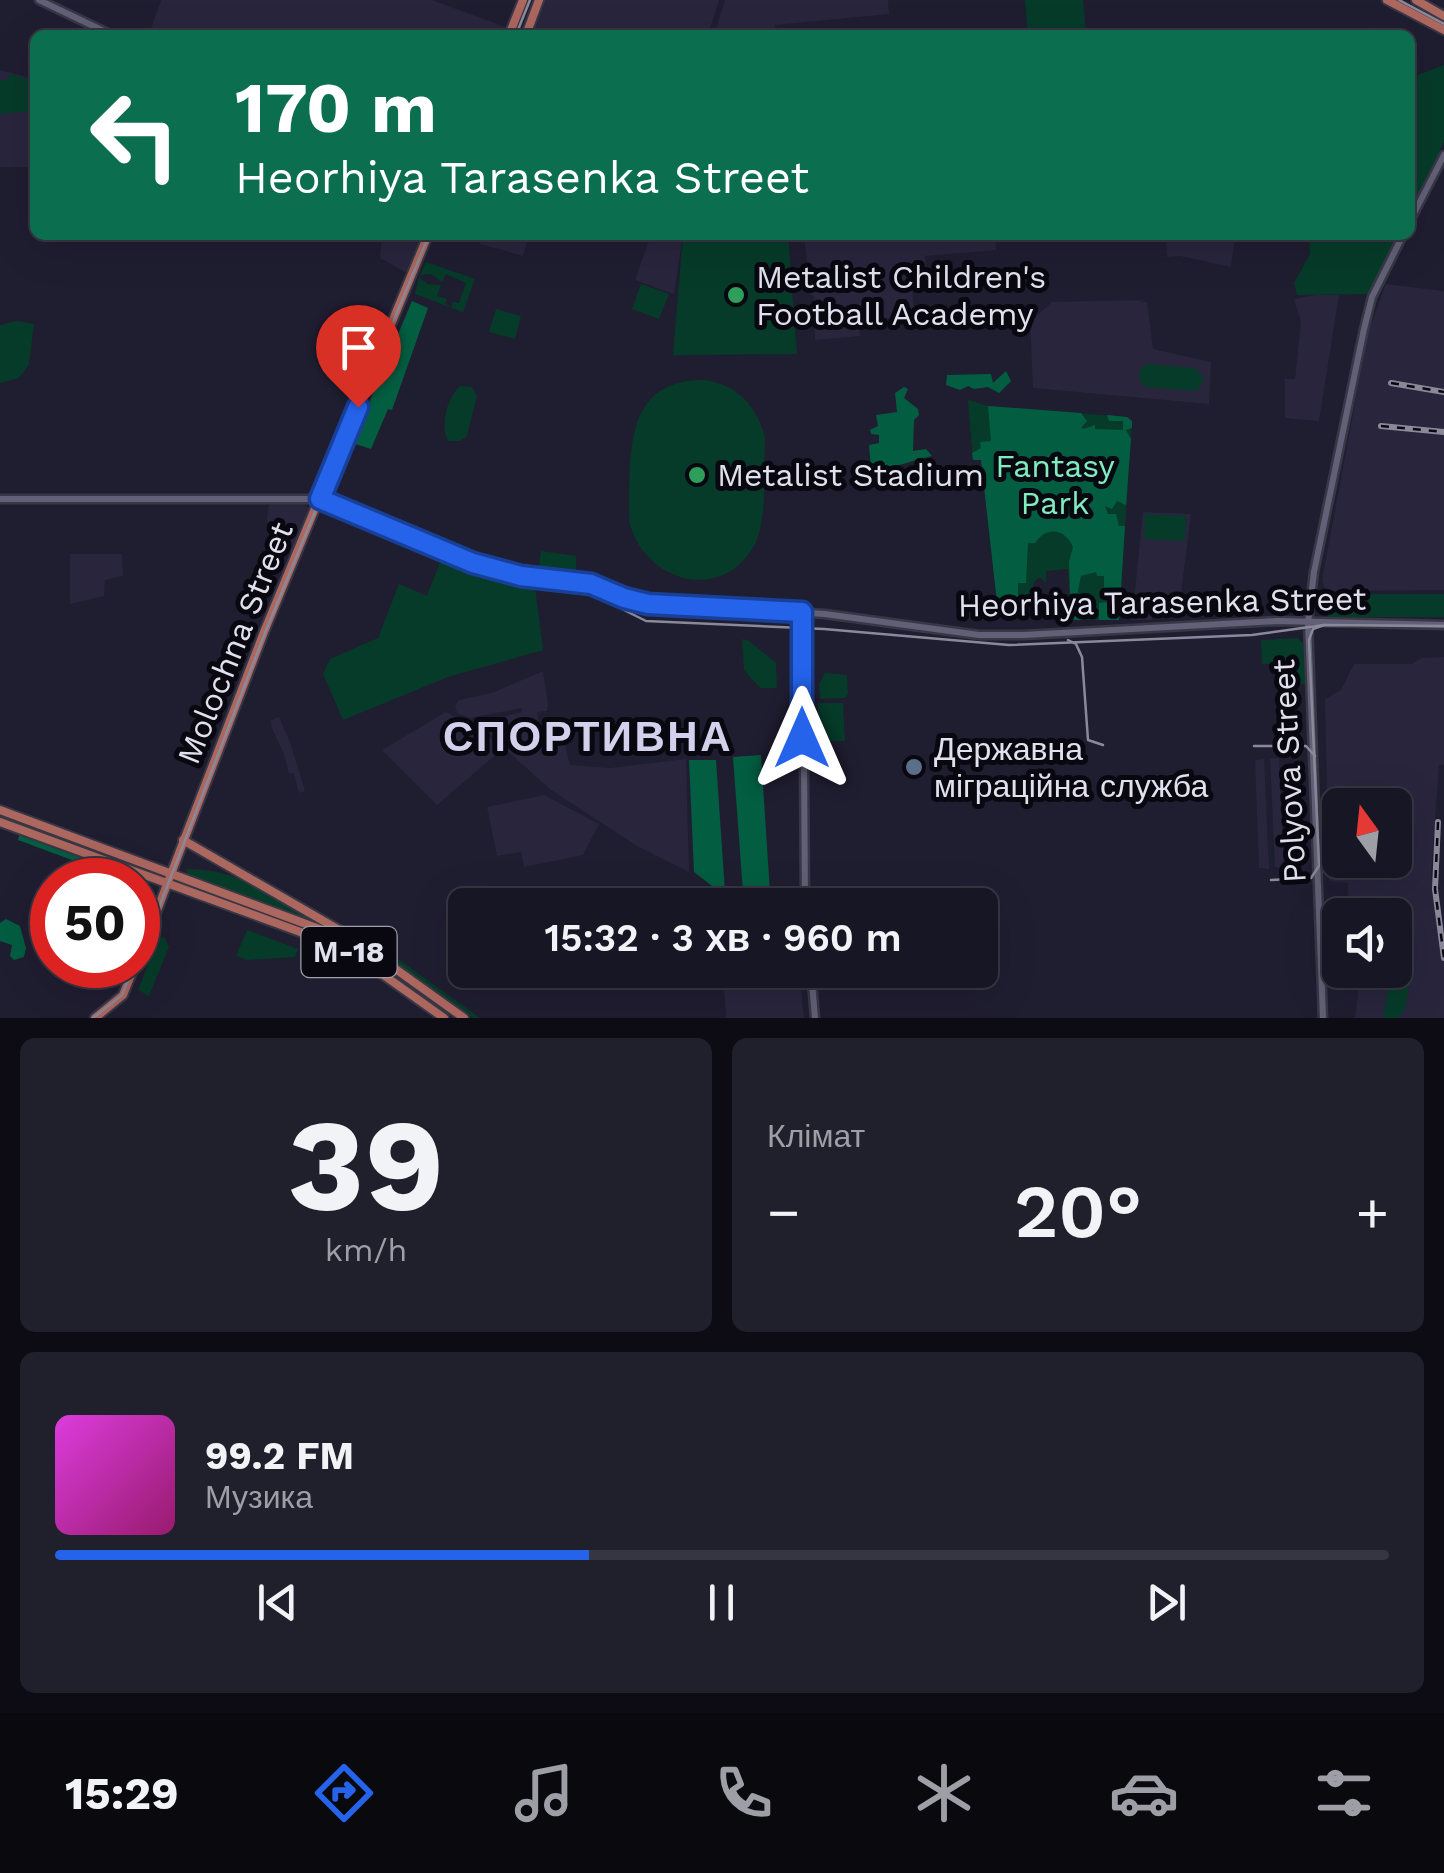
<!DOCTYPE html>
<html lang="uk">
<meta charset="utf-8">
<style>
body{margin:0;font-family:"Work Sans",sans-serif;background:#201f2c;color:#f1f3f6;height:100vh;display:flex;flex-direction:column;font-size:38px;white-space:nowrap}
*{box-sizing:border-box;margin:0}
p{font-size:32px;color:#9e9fa6}
.icon{flex:none;width:55px;height:55px;fill:none;stroke:currentColor;stroke-width:2;stroke-linecap:round;stroke-linejoin:round}
.map{position:relative;height:1018px;overflow:hidden}
.side{display:flex;flex-direction:column;gap:20px;padding:20px;background:#0d0c14;flex:1}
.side>*{flex:none}
.guide{position:absolute;left:30px;top:30px;width:1385px;height:210px;border-radius:15px;box-shadow:0 10px 40px #0002,0 0 0 2px #363541;background:#0b6e4f;color:#fff;overflow:hidden}
.needle{width:65px;rotate:345deg}
.tools{position:absolute;left:1322px;top:788px;display:grid;gap:20px}
.tools a{display:grid;place-items:center;width:90px;height:90px;border-radius:15px;background:#171624;box-shadow:0 10px 40px #0002,0 0 0 2px #363541;font-size:50px}
.speed{position:absolute;left:30px;top:858px;display:flex;gap:20px;font-size:50px;font-weight:700;text-align:center}
.speed>*{display:grid;place-content:center;width:130px;height:130px;border-radius:50%;background:#171624;box-shadow:0 10px 40px #0002,0 0 0 2px #363541;line-height:1}
.speed .limit{border:15px solid #d22;background:#fff;color:#111}
.pin{position:absolute;display:grid;place-items:center;width:85px;height:85px;color:#fff;margin:-102px -42px;border-radius:50% 50% 50% 0;rotate:-45deg;box-shadow:0 0 10px #0007}
.pin .icon{rotate:45deg}
.me{position:absolute;width:110px;margin:-55px;rotate:0deg;stroke-linejoin:round;filter:drop-shadow(0 0 8px #0008)}
.turn{display:flex;align-items:center;gap:35px;height:210px;padding:0 40px;font-size:45px}
.turn .icon{width:130px;height:130px;stroke-width:2.5}
.turn b{display:block;font-size:70px;line-height:85px}
.big{font-size:75px;font-weight:600;line-height:1.1}
.side .card{flex:1;display:flex;flex-direction:column;justify-content:center;gap:15px;min-width:0;padding:0 35px;border-radius:15px;background:#201f2c}
.side .dial{align-items:center;gap:0}
.dial b{font-size:130px;line-height:1}
.song{display:flex;align-items:center;gap:30px}
.cover{width:120px;height:120px;border-radius:15px;background:linear-gradient(135deg,hsl(300 70% 55%),hsl(320 70% 35%))}
.played{height:10px;border-radius:5px;background:linear-gradient(90deg,#2563eb 40%,#363541 40%)}
.keys{display:flex;justify-content:space-around;direction:ltr}
.heat{display:flex;justify-content:space-between;align-items:center;font-size:55px;direction:ltr}
.side .tiles{flex:1;display:grid;gap:20px;grid-template-columns:1fr 1fr}
.card:last-child{grid-column:span 2}
.trip{position:absolute;left:448px;top:888px;width:550px;height:100px;border-radius:15px;background:#171624;box-shadow:0 10px 40px #0002,0 0 0 2px #363541;font-weight:600;line-height:100px;text-align:center}
.tabs{display:flex;height:160px;justify-content:space-around;align-items:center;background:#09090e;color:#9e9fa6}
.tabs .icon{width:70px;height:70px}
.tabs .active{color:#2563eb}
.tabs b{font-size:45px;color:#f1f3f6}
.map>svg:first-child{display:block}
.built{fill:#28253d;fill-rule:evenodd}
.green{fill:#063b29}
.forest{fill:#035d41}
.lines{fill:none;stroke-linecap:round;stroke-linejoin:round}
.secondary-casing{stroke:#393746;stroke-width:11}
.primary-casing{stroke:#393746;stroke-width:12}
.secondary{stroke:#626076;stroke-width:6}
.primary{stroke:#ac675f;stroke-width:8}
.tram{stroke:#8b8999;stroke-width:2.5}
.rail-casing{stroke:#8b8999;stroke-width:6}
.rail{stroke:#090811;stroke-width:2.5;stroke-dasharray:8;stroke-linecap:butt}
.route-casing{stroke:#184099;stroke-width:25}
.route{stroke:#2563eb;stroke-width:18}
.leisure-dot{fill:#2e9e5b;stroke:#090811;stroke-width:4}
.service-dot{fill:#5c6f8a;stroke:#090811;stroke-width:4}
.labels{text-anchor:middle;stroke-width:10;stroke-linejoin:round;paint-order:stroke}
.shield{fill:#090811;stroke:#a09fab;stroke-width:2.5}
.shield-label{font-size:30px;font-weight:bold;fill:#e1e0ed}
.poi-label{font-size:32px;fill:#e1e0ed;stroke:#090811;text-anchor:start}
.park-label{font-size:32px;fill:#80ebbe;stroke:#090811}
.street-label{font-size:32px;fill:#e1e0ed;stroke:#090811}
.district-label{font-size:42px;font-weight:bold;letter-spacing:2.5px;fill:#d2d0ea;stroke:#090811}
</style>
<div class="map">
<svg width="1444" height="1018" viewBox="0 0 1444 1018">
<rect width="100%" height="100%" fill="#1f1d30"/>
<!-- built -->
<g class="built">
<path d="M161,0H432L508,28L505,35H149Z"/>
<path d="M543,0H719L708,35H529Z"/>
<path d="M725,0H888L889,14L775,25L776,35H714Z"/>
<path d="M0,70L35,79V167H0Z"/>
<path d="M372,235H423L407,273L380,258L382,237Z"/>
<path d="M483,235H529L523,256L480,244Z"/>
<path d="M651,235H683L674,294L635,280Z"/>
<path d="M804,235H995L996,250L925,256L927,283L912,285L915,320L891,322L890,318L859,320L860,336L815,340L814,296L811,295Z"/>
<path d="M1166,235H1235L1231,267L1180,256L1167,257Z"/>
<path d="M1386,284L1444,291V590L1326,591L1322,580L1368,333Z"/>
<path d="M1315,295H1339L1319,421L1285,418V379H1295L1301,322L1294,299Z"/>
<path d="M1146,300L1140,302H1147L1153,349L1211,362L1209,404L1033,388L1030,322L1052,302Z"/>
<path d="M269,503H303L309,508L292,553L271,542L267,519Z"/>
<path d="M1143,512L1191,514L1180,602L1153,600L1152,620H1132Z"/>
<path d="M70,554H122L123,576L105,580L104,596L70,604Z"/>
<path d="M1444,657V765H1439L1431,876L1444,938V1018H1355L1361,970H1395V915H1349L1348,883L1329,881L1325,699L1341,690L1354,664H1412L1422,658ZM1340,805H1395V860H1340Z"/>
<path d="M543,671L548,704L547,711L537,712L539,724L564,741L570,765L610,768L686,759L689,872L637,846L551,790L495,740L489,733L493,727L506,716L522,712V708L470,718L457,713L455,706L459,700L492,693Z"/>
<path d="M446,712L486,733L501,750L437,805L382,750Z"/>
<path d="M279,717L290,742L305,791L299,793L294,773L289,774L284,754L271,726V720Z"/>
<path d="M1279,758L1284,868L1275,867L1270,759Z"/>
<path d="M1264,759L1269,869L1259,868L1255,760Z"/>
<path d="M544,795L599,824L583,855L524,867L521,852L497,856L487,807Z"/>
<path d="M760,970H799L804,1018H726L724,990L759,982Z"/>
</g>
<!-- green -->
<g class="green">
<path d="M1025,0H1083L1086,34L1028,35Z"/>
<path d="M1444,65V142L1410,213V78Z"/>
<path d="M9,74L35,81V111L0,114V80H8Z"/>
<path d="M683,235H788L797,354L673,355Z"/>
<path d="M1309,235H1399L1369,294L1297,295L1294,283L1310,254Z"/>
<path d="M426,262L475,279L463,312L415,294L419,277L427,284L441,285L437,296L447,299L445,304L451,307L453,302L459,303L466,283L446,274L442,282L431,274L420,275Z"/>
<path d="M641,284L669,294L659,319L632,309Z"/>
<path d="M496,309L521,316L515,339L489,332Z"/>
<path d="M17,321L34,324L29,364L19,378L0,383V325Z"/>
<path d="M1148,364L1195,368L1203,376L1202,384L1196,391L1146,387L1139,379L1140,369Z"/>
<path d="M706,380C738,386 756,405 765,437C763,467 768,517 755,544C723,605 642,582 629,520C631,459 620,378 706,380Z"/>
<path d="M460,386L472,387L477,396L467,436L460,441H448C440,426 447,397 460,386Z"/>
<path d="M968,400L988,406L1127,417L1132,421L1119,620H1071L1068,569L1046,571V583L1040,577L1034,582L1031,600L1036,606L1030,607V613L998,611L981,460H973Z"/>
<path d="M1145,514L1186,516L1185,541L1144,539Z"/>
<path d="M541,551L576,556V575L538,574Z"/>
<path d="M441,560L535,587L543,650L448,677L343,720L323,674L330,659L378,638L399,584L427,596Z"/>
<path d="M1198,594H1232L1235,614L1195,617Z"/>
<path d="M1326,594H1444V617H1328L1322,602Z"/>
<path d="M1297,638L1303,643L1305,684L1289,685L1288,667L1284,664H1262L1261,640Z"/>
<path d="M742,639L749,641L776,663L777,688H760L744,670Z"/>
<path d="M825,673L847,675L848,694L845,698L820,699L819,684Z"/>
<path d="M818,703H843L845,741H819Z"/>
<path d="M187,869C235,869 277,894 314,922L187,874Z"/>
<path d="M247,930L298,949L295,957L248,960L236,956Z"/>
<path d="M354,933L366,936L480,1018H473Z"/>
<path d="M159,937L165,938L169,947L149,996L138,990Z"/>
<path d="M1398,968L1409,971L1411,975L1405,1009L1398,1018H1383L1392,970Z"/>
</g>
<!-- forest -->
<g class="forest">
<path d="M412,301L428,308L392,410L388,409L371,449L352,443Z"/>
<path d="M1006,371L1011,381L999,393L988,387L974,389L968,386L960,390L946,385L947,375L991,374L993,383Z"/>
<path d="M904,387L908,389L904,398L918,409L919,415L914,420L913,451L926,449L932,456C909,461 891,470 871,469L869,445L879,443V435L871,434L870,430L878,426L876,415L897,412L895,393Z"/>
<path d="M988,406L1081,413L1087,421L1081,428L1084,429L1095,425V429L1123,430V421H1109L1107,415L1127,417L1132,421V428L1126,430L1131,439L1126,505L1117,501L1112,509L1105,506L1108,514H1116L1119,526H1125L1119,620H1099V603L1107,602V589L1104,588V576H1097L1096,572L1081,576L1076,602L1083,603V620H1071L1069,562L1073,547C1065,528 1046,526 1035,543H1028L1026,583H1018V613L998,611L981,460H973L972,453L981,448L980,442L991,441Z"/>
<path d="M761,755L770,892H743L733,757Z"/>
<path d="M689,760H716L725,892L721,893L694,872Z"/>
<path d="M19,835L149,883L148,888L138,884V880H126L18,840Z"/>
<path d="M6,919L20,926L26,948L24,957L14,960L10,956L12,945L0,941V923Z"/>
</g>
<g class="lines">
<defs>
<g id="secondary">
<path d="M39,0L112,35"/>
<path d="M1410,221L1444,155"/>
<path d="M0,499H320L473,563L521,576L591,584L640,602L825,614L979,635H1024L1278,621L1444,625"/>
<path d="M803,613L805,905"/>
<path d="M811,970L815,1018"/>
<path d="M1323,1018L1308,623L1314,572L1364,329L1372,297L1403,235"/>
</g>
<g id="primary">
<path d="M1387,0L1444,30"/>
<path d="M1416,0L1444,16"/>
<path d="M509,35L523,0"/>
<path d="M526,35L539,0"/>
<path d="M0,810L349,940L369,950L464,1018"/>
<path d="M0,822L325,941L361,959L444,1018"/>
<path d="M183,840L353,938"/>
<path d="M138,960L264,632L428,235"/>
<path d="M95,1018L123,995L135,965"/>
</g>
</defs>
<!-- secondary casing -->
<use href="#secondary" class="secondary-casing"/>
<!-- primary casing -->
<use href="#primary" class="primary-casing"/>
<!-- secondary -->
<use href="#secondary" class="secondary"/>
<!-- primary -->
<use href="#primary" class="primary"/>
<!-- tram -->
<g class="tram">
<path d="M1399,0L1444,24"/>
<path d="M516,35L530,0"/>
<path d="M326,482L327,494L334,504L473,564L521,577L598,587L622,609L646,621L824,629L1009,645L1252,635L1324,625L1444,626"/>
<path d="M1068,640L1076,644L1082,657L1088,740L1103,745"/>
<path d="M1254,746H1306L1315,756"/>
<path d="M1271,880L1311,878L1319,866L1309,640L1313,629L1324,625"/>
<path d="M138,962L265,633L429,235"/>
<path d="M93,1018L122,995L134,965"/>
</g>
<defs>
<g id="rail">
<path d="M1391,383L1444,392"/>
<path d="M1381,426L1444,432"/>
<path d="M1438,822L1435,889L1444,958"/>
</g>
</defs>
<!-- rail casing -->
<use href="#rail" class="rail-casing"/>
<!-- rail -->
<use href="#rail" class="rail"/>
</g>
<g class="lines">
<defs>
<path id="route" d="M358,407L320,499L473,563L521,576L591,584L624,598L648,604L802,612V738"/>
</defs>
<!-- route casing -->
<use href="#route" class="route-casing"/>
<!-- route -->
<use href="#route" class="route"/>
</g>
<!-- markers -->
<g class="leisure-dot">
<circle cx="736" cy="295" r="10"/>
<circle cx="697" cy="475" r="10"/>
</g>
<circle class="service-dot" cx="914" cy="767" r="10"/>
<g class="labels">
<!-- shield labels -->
<rect class="shield" x="301.5" y="927" width="95" height="50" rx="8"/>
<g class="shield-label">
<text x="349" y="962">М-18</text>
</g>
<!-- poi labels -->
<g class="poi-label">
<text x="756" y="288">Metalist Children's<tspan x="756" dy="37">Football Academy</tspan></text>
<text x="717" y="486">Metalist Stadium</text>
<text x="934" y="760">Державна<tspan x="934" dy="37">міграційна служба</tspan></text>
</g>
<!-- park labels -->
<g class="park-label">
<text x="1055" y="477">Fantasy<tspan x="1055" dy="37">Park</tspan></text>
</g>
<!-- street labels -->
<g class="street-label">
<text transform="translate(1162 602) rotate(-1)" y="11">Heorhiya Tarasenka Street</text>
<text transform="translate(235 643) rotate(-68)" y="11">Molochna Street</text>
<text transform="translate(1289 771) rotate(-93)" y="11">Polyova Street</text>
</g>
<!-- district labels -->
<g class="district-label">
<text x="588" y="751">СПОРТИВНА</text>
</g>
</g>
</svg>
<div class="tools">
<a><svg class="needle" viewBox="-14 -14 28 28"><path d="M0-13l5 13h-10z" fill="#e53935"/><path d="M0 13l5-13h-10z" fill="#9e9fa6"/></svg></a>
<a><svg class="icon" aria-label="sound" viewBox="0 0 24 24"><path d="M4 9h4l5-4v14l-5-4H4zM17 9q2 3 0 6"/></svg></a>
</div>
<div class="speed"><div class="limit">50</div></div>
<div class="pin" style="left:358px;top:407px;background:#d93025"><svg class="icon" aria-label="arrive" viewBox="0 0 24 24"><path d="M6 21V4h12l-3 4 3 4H6"/></svg></div>
<svg class="me" style="left:802px;top:738px" viewBox="-20 -20 40 40"><path d="M0-17L14 15 0 8-14 15z" fill="#2563eb" stroke="#fff" stroke-width="4"/></svg>
<div class="trip">15:32 · 3 хв · 960 m</div>
<div class="guide">
<div class="turn"><svg class="icon" aria-label="left" viewBox="0 0 24 24"><path d="M17 20v-9H6M10 6l-5 5 5 5"/></svg><div><b>170 m</b>Heorhiya Tarasenka Street</div></div>
</div>
</div>
<section class="side">
<div class="tiles">
<div class="card dial"><b>39</b><p>km/h</p></div>
<div class="card"><p>Клімат</p>
<div class="heat"><a>−</a><b class="big">20°</b><a>+</a></div>
</div>
<div class="card">
<div class="song"><i class="cover"></i><div><b>99.2 FM</b><p>Музика</p></div></div>
<div class="played"></div>
<div class="keys"><svg class="icon" aria-label="previous" viewBox="0 0 24 24"><path d="M18 5L8 12l10 7zM5 5v14"/></svg><svg class="icon" aria-label="pause" viewBox="0 0 24 24"><path d="M8 5v14M16 5v14"/></svg><svg class="icon" aria-label="next" viewBox="0 0 24 24"><path d="M6 5l10 7-10 7zM19 5v14"/></svg></div>
</div>
</div>
</section>
<nav class="tabs">
<b>15:29</b>
<svg class="icon active" aria-label="directions" viewBox="0 0 24 24"><path d="M12 3l9 9-9 9-9-9zM9 14v-3h6M13 9l2 2-2 2"/></svg>
<svg class="icon" aria-label="music" viewBox="0 0 24 24"><path d="M9 18V5l10-2v13"/><circle cx="6" cy="18" r="3"/><circle cx="16" cy="16" r="3"/></svg>
<svg class="icon" aria-label="phone" viewBox="0 0 24 24"><path d="M5 4h4l2 5-3 2q2 4 5 5l2-3 5 2v4C11 20 4 13 5 4z"/></svg>
<svg class="icon" aria-label="climate" viewBox="0 0 24 24"><path d="M12 3v18M4 7l16 10M4 17L20 7"/></svg>
<svg class="icon" aria-label="car" viewBox="0 0 24 24"><path d="M5 17H2v-5l4-1 3-4h7l3 4 3 1v5h-3M9 17h6M6 11h13"/><circle cx="7" cy="17" r="2"/><circle cx="17" cy="17" r="2"/></svg>
<svg class="icon" aria-label="filters" viewBox="0 0 24 24"><path d="M4 7h16M4 17h16"/><circle cx="9" cy="7" r="2"/><circle cx="15" cy="17" r="2"/></svg>
</nav>
